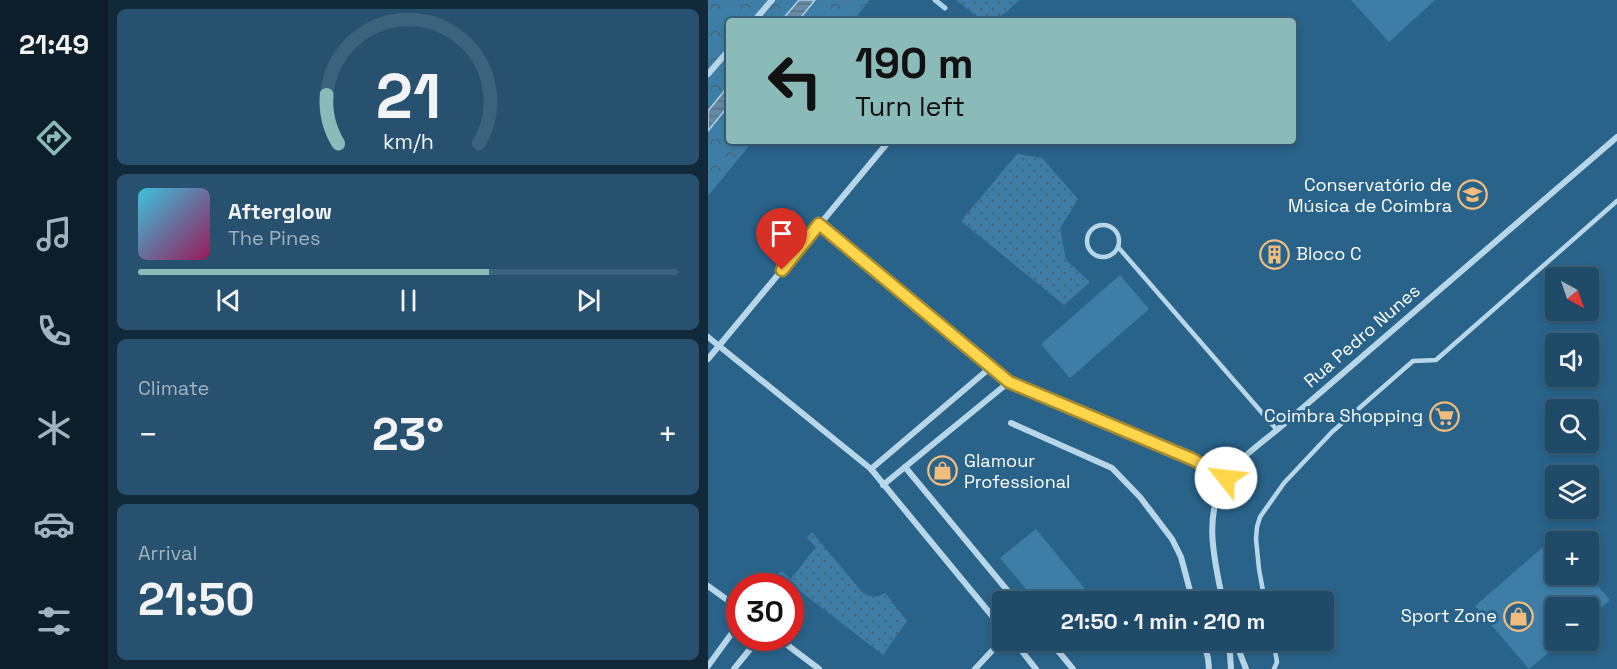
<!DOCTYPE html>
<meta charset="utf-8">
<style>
body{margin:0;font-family:"Space Grotesk",sans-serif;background:#27516e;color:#f1f3f6;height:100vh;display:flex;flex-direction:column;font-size:22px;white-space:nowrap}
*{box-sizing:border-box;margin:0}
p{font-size:20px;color:#a1b3c0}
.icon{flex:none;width:33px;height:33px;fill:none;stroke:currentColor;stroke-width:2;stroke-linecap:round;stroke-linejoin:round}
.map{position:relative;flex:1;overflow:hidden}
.side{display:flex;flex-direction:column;gap:9px;padding:9px;background:#112939;width:600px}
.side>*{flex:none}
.hud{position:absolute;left:18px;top:18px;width:570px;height:126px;border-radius:6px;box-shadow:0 3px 9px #0003,0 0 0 2px #3c627c;background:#8bbbb9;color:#111;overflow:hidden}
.needle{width:39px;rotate:140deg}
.buttons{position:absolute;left:837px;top:267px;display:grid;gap:12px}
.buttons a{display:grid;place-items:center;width:54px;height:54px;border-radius:6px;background:#1f4a68;box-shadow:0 3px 9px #0003,0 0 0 2px #3c627c;font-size:30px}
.speed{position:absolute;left:18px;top:573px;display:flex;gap:12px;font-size:30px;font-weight:700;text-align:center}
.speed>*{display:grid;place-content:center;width:78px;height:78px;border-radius:50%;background:#1f4a68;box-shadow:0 3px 9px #0003,0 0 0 2px #3c627c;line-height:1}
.speed .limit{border:9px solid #d22;background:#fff;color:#111}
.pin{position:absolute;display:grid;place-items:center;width:51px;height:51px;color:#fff;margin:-62px -26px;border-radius:50% 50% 50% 0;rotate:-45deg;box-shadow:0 0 6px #0007}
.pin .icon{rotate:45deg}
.me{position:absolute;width:66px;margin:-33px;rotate:299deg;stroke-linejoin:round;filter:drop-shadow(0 0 4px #0008)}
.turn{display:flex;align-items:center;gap:21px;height:126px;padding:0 30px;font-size:27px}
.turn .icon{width:78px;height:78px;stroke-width:2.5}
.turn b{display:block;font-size:42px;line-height:51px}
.big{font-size:45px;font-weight:800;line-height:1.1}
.side .card{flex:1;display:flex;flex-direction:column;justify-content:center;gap:9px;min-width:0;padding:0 21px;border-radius:9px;background:#27516e}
.side .dial{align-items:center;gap:0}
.dial svg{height:156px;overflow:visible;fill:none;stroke:#3c627c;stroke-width:7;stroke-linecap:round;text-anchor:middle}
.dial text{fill:#f1f3f6;stroke:none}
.song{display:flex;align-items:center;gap:18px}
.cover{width:72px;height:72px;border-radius:9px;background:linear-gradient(135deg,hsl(190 70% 55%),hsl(330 70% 35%))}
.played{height:6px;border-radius:3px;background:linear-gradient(90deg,#8bbbb9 65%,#3c627c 65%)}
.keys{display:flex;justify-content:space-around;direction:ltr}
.heat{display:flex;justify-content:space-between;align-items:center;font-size:33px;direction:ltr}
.trip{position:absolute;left:284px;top:591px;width:342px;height:60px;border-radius:6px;background:#1f4a68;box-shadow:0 3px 9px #0003,0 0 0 2px #3c627c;font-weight:800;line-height:60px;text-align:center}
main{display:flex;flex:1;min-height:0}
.tab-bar{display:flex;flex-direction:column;width:108px;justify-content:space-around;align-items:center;background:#0c1e2a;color:#a1b3c0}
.tab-bar .icon{width:42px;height:42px}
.tab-bar .current{color:#8bbbb9}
.tab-bar b{font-size:27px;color:#f1f3f6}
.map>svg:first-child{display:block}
.grass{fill:url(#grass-dots)}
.forest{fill:url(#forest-crowns)}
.garden{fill:#3e7ea6}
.water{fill:url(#water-rules);stroke:#acd2e9;stroke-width:1.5}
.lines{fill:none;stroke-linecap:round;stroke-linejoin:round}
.stream{stroke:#acd2e9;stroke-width:5}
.lane{stroke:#b7d6e9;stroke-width:4.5}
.street{stroke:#b7d6e9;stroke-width:6}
.route-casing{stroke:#a68a30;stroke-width:15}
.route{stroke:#ffd54a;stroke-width:10}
.labels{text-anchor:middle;stroke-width:6;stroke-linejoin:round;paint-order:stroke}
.poi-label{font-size:18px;fill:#fff;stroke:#29638a;text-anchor:end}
.street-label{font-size:18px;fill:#fff;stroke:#29638a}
</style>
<main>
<nav class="tab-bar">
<b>21:49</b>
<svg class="icon current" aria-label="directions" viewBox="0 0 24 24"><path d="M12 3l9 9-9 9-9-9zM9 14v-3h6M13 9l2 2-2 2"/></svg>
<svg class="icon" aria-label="music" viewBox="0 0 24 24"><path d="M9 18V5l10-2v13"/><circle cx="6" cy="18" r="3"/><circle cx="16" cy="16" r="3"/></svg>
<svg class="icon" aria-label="phone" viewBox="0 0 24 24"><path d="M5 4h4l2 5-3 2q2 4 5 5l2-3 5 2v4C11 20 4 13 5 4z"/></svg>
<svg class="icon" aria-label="climate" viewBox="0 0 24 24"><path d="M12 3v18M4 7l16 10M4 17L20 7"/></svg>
<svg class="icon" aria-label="car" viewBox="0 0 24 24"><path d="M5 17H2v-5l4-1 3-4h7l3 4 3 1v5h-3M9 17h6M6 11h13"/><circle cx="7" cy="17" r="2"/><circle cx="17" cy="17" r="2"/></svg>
<svg class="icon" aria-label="filters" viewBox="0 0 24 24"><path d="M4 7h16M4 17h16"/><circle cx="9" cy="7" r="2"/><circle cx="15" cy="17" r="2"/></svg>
</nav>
<section class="side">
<div class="card dial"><svg viewBox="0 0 100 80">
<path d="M14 69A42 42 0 1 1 86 69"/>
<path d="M14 69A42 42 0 0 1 8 44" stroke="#8bbbb9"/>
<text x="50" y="56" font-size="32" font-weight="700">21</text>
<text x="50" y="72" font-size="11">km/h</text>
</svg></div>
<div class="card">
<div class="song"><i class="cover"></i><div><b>Afterglow</b><p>The Pines</p></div></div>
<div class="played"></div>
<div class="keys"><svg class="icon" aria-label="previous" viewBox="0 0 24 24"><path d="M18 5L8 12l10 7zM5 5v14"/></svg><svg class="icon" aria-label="pause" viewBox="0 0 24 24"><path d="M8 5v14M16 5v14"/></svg><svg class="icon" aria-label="next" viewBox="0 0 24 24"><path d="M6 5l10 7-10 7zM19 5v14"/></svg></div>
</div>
<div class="card"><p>Climate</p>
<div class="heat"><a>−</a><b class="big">23°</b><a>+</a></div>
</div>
<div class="card"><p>Arrival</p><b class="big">21:50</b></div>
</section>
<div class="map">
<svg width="909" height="669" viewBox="0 0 909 669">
<defs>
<pattern id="grass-dots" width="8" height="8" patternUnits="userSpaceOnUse" patternTransform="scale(1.5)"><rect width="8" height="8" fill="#3e7ea6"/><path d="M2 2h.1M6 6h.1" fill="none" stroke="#456579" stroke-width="1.8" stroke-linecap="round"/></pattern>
<pattern id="forest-crowns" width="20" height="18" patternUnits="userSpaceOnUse" patternTransform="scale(1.5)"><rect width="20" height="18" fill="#3e7ea6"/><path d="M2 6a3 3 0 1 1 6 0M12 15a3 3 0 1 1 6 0" fill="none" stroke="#456579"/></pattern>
<pattern id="water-rules" width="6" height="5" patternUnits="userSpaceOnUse" patternTransform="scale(1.5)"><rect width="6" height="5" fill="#668ba5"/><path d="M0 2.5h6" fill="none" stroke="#5c7281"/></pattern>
</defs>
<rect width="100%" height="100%" fill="#29638a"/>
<!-- grass -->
<g class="grass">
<path d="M248,0H311C300,10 291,21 275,21Z"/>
<path d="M309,154L334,158L370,199L352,228L358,260L382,282L356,305L253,221Z"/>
<path d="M104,532L154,592C162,598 169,598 177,593L199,621L175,655L70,574L73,571L83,579L108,547L99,538Z"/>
</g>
<!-- forest -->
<path class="forest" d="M0,0H162L145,21H21V141H45L0,196Z"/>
<!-- garden -->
<g class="garden">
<path d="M643,0H727L681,42Z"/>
<path d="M412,275L441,309L362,378L333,344Z"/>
<path d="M328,529L387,601H328L292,558Z"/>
<path d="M836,546L847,553L848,574L880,575L902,600L881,618L880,608H848V640L855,641L821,669L767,606Z"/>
</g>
<!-- water -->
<g class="water">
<path d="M91,0H107L90,21H73Z"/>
<path d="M21,85V105L0,131V111Z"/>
</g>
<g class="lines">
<!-- stream -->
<path class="stream" d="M227,0L237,8"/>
<!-- lane -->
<g class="lane">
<circle cx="395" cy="241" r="16"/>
<path d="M410,247L569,430"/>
<path d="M557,602L551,569L548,539L549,527L552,517L576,483L624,432L705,361L728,360L909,201"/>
<path d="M565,640L569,662L566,669"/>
</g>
<!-- street -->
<g class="street">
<path d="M46,21L64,0"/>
<path d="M0,74L21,50"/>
<path d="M111,224L301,382L484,459L518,478"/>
<path d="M0,337L163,469L294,628"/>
<path d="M0,359L181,141"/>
<path d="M303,423L404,468L432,497L464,539L473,557L485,602"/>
<path d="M197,467L309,602"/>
<path d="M163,469L283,367"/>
<path d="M175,485L301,382"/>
<path d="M0,586L32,609"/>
<path d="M515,602C507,562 494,516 518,478C528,461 553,443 569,430L909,137"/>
<path d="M70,638L111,669"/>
<path d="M305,640L328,669"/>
<path d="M341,640L365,669"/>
<path d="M495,640L500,658L501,669"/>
<path d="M521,640L523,669"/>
<path d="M527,640L538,669"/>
<path d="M0,666L32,622"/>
<path d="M26,669L51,638"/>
<path d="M267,669L294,640"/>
</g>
</g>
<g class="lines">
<defs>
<path id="route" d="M74,270L111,224L301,382L484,459L518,478"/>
</defs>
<!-- route casing -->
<use href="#route" class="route-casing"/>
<!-- route -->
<use href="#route" class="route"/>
</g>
<!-- icons -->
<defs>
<symbol id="school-ring" viewBox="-11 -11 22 22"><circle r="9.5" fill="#29638a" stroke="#f0bd7e" stroke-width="1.5"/><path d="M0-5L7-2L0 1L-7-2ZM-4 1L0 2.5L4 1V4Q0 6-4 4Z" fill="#f0bd7e"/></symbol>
<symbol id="building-ring" viewBox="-11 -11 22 22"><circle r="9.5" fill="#29638a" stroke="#f0bd7e" stroke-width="1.5"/><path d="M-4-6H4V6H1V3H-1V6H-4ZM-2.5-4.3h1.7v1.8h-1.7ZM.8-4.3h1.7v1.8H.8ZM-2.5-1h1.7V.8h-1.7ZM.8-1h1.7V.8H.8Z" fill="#f0bd7e"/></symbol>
<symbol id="supermarket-ring" viewBox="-11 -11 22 22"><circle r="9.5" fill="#29638a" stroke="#f0bd7e" stroke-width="1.5"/><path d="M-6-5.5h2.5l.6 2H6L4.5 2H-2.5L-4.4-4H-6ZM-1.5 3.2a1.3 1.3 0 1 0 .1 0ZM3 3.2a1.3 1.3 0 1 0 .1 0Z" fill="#f0bd7e"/></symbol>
<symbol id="shop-ring" viewBox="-11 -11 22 22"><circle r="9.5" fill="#29638a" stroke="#f0bd7e" stroke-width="1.5"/><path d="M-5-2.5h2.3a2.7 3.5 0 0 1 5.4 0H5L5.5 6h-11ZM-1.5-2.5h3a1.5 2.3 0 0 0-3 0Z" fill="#f0bd7e"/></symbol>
</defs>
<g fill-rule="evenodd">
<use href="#school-ring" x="748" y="178" width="33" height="33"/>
<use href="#building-ring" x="550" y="238" width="33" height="33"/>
<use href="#supermarket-ring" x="720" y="400" width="33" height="33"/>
<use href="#shop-ring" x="218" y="454" width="33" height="33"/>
<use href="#shop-ring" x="794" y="600" width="33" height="33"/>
</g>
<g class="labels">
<!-- poi labels -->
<g class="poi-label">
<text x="744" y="191">Conservatório de<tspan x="744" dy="21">Música de Coimbra</tspan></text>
<text x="588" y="260" text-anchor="start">Bloco C</text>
<text x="715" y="422">Coimbra Shopping</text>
<text x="256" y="467" text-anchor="start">Glamour<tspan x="256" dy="21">Professional</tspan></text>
<text x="789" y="622">Sport Zone</text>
</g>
<!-- street labels -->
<g class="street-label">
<text transform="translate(654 336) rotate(-41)" y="6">Rua Pedro Nunes</text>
</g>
</g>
</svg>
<div class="buttons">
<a><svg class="needle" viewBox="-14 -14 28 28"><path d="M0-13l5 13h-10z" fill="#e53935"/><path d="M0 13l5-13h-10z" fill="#a1b3c0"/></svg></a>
<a><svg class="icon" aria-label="sound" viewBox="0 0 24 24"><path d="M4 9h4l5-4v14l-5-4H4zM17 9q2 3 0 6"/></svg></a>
<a><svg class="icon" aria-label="search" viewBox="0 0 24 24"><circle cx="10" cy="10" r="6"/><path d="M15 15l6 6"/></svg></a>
<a><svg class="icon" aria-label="layers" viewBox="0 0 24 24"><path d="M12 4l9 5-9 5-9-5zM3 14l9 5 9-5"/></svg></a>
<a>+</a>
<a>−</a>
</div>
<div class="speed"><div class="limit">30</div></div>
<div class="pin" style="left:74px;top:270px;background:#d93025"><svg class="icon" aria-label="arrive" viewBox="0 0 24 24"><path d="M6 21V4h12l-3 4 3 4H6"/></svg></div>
<svg class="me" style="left:518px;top:478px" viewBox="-20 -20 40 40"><circle r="19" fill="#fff"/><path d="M0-13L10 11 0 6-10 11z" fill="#ffd54a"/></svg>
<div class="trip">21:50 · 1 min · 210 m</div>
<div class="hud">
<div class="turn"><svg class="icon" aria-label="left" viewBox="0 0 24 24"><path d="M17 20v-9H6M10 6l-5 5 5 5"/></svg><div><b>190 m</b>Turn left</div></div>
</div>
</div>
</main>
